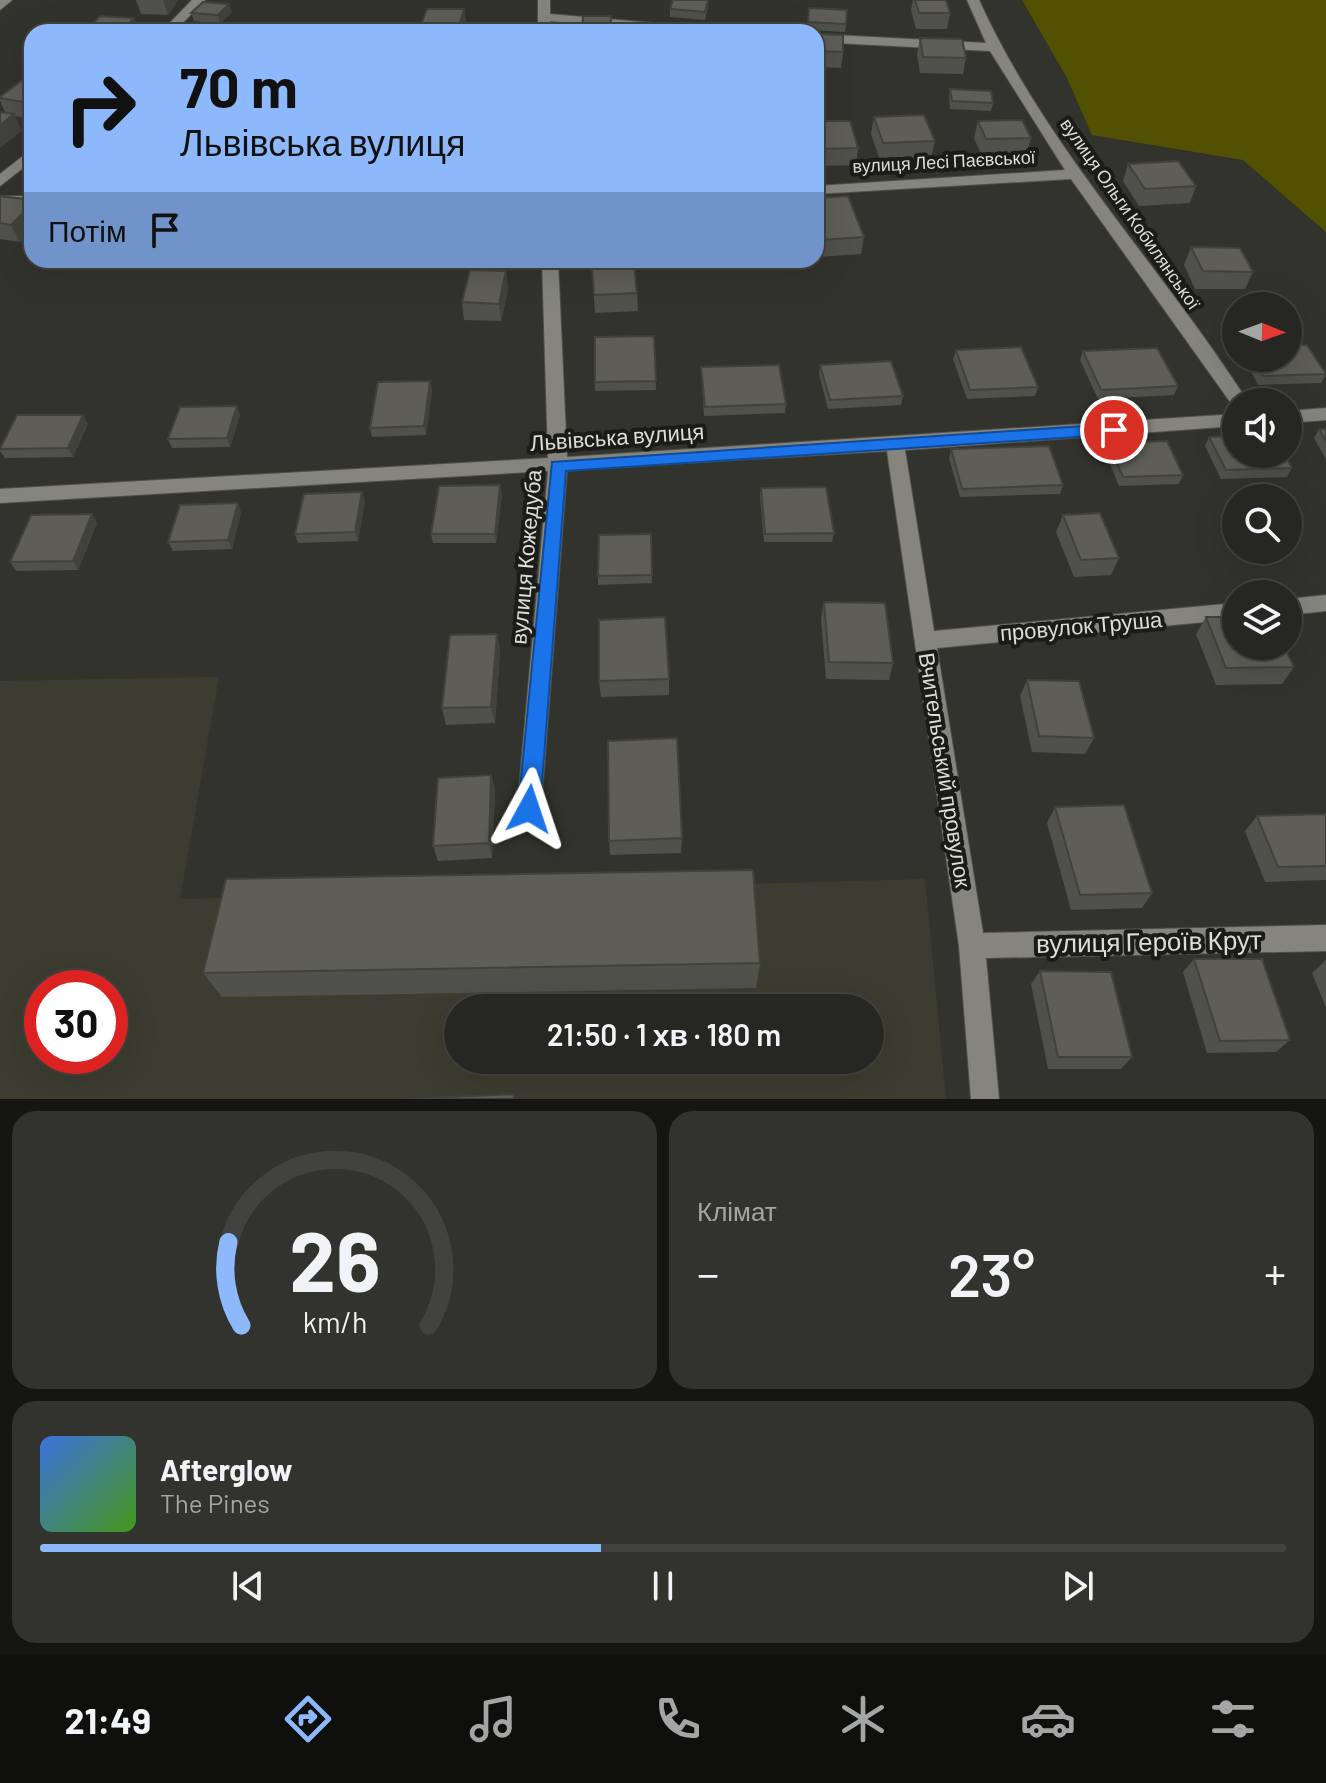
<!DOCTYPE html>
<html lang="uk">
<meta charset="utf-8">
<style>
body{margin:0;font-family:Barlow,sans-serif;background:#32322f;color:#f1f3f6;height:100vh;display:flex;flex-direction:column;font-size:30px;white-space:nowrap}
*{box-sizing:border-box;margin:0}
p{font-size:26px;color:#a4a5a5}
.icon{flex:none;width:44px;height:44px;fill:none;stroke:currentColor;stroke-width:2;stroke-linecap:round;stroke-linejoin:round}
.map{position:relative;height:1099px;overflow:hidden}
.drawer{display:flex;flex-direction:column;gap:12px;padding:12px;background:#151513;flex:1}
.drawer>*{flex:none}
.top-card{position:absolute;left:24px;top:24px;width:800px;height:244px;border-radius:24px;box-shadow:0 8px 32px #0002,0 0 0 2px #424340;background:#8db9fc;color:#111;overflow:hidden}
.needle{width:52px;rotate:91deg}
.fabs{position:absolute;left:1222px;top:292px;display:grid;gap:16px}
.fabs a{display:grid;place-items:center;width:80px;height:80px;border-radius:50%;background:#262622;box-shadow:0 8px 32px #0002,0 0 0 2px #424340;font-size:40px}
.speed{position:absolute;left:24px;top:970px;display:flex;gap:16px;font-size:40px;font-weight:700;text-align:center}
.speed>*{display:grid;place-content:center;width:104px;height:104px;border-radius:50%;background:#262622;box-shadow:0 8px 32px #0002,0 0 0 2px #424340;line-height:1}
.speed .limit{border:12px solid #d22;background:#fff;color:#111}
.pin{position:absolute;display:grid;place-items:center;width:68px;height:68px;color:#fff;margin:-34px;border:4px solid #fff;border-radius:50%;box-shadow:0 2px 8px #0007}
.me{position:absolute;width:88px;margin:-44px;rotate:5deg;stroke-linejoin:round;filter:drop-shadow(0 0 6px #0008)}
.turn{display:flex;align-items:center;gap:28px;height:168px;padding:0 24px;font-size:36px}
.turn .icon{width:104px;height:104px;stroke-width:2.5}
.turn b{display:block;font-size:56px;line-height:68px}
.then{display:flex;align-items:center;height:76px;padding:0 24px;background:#0003;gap:16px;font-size:30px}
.big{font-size:60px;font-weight:600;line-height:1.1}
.drawer .widget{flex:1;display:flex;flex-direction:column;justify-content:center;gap:12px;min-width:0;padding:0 28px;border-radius:24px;background:#32322f}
.drawer .dial{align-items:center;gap:0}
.dial svg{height:208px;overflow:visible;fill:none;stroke:#424340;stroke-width:7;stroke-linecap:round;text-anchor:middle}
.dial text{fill:#f1f3f6;stroke:none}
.song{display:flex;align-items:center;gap:24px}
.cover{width:96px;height:96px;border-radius:12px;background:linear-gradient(135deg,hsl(220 70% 55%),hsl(100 70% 35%))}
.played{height:8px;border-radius:4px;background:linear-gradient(90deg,#8db9fc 45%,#424340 45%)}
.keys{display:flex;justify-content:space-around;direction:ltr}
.heat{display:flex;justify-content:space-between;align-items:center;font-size:44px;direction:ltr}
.drawer .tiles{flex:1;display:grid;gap:12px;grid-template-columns:1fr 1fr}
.widget:last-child{grid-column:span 2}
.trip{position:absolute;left:444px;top:994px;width:440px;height:80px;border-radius:40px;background:#262622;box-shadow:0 8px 32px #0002,0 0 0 2px #424340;font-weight:600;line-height:80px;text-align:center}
.tab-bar{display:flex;height:128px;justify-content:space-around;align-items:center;background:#0f0f0e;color:#a4a5a5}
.tab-bar .icon{width:56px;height:56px}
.tab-bar .on{color:#8db9fc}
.tab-bar b{font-size:36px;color:#f1f3f6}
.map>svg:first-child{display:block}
.built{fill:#3c3c30;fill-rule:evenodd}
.green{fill:#525001}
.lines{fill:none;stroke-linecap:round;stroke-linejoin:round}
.service-casing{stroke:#51514c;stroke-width:2}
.minor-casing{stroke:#51514c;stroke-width:2}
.tertiary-casing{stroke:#51514c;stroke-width:2}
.service{fill:#85857e;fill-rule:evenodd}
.minor{fill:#85857e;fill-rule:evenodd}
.tertiary{fill:#85857e;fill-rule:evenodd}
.wall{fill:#51514b}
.shaded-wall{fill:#42423d}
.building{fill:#5e5e57;stroke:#42423d;stroke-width:2}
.route{fill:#1a73e8;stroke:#114b97;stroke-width:2}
.labels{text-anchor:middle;stroke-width:8;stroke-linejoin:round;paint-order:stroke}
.far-street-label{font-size:18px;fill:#dcddd9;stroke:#1b1b18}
.street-label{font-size:22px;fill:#dcddd9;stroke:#1b1b18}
.near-street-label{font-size:26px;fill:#dcddd9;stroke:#1b1b18}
</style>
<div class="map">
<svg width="1326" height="1099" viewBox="0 0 1326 1099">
<rect width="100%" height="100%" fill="#33332d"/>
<!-- built -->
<path class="built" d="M219,677L180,899L925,879L946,1099H0V681ZM42,988H110V1056H42ZM458,1008H870V1060H458Z"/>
<!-- green -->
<path class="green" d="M1022,0H1326V232L1243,160L1092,135L1067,78Z"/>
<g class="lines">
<defs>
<path id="service" d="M0,0H12L0,10Z"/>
<g id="minor">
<path d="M538,0H550V14L712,28L718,32H671L550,21V32H538Z"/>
<path d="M967,0H979C1046,148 1161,266 1248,402H1236V407L1233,406L1071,179L816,194V186L1065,170L990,51L816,42V34L986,43Z"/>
<rect x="0" y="196" width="32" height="8"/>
<path d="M542,260H558L567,457L1236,414V426L905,450L934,631L1236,603V619L937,648L983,933L1326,925V951L986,958L999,1099H971L959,946L887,451L567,470L541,809L537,817L529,820L521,817L517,809L548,471L0,503V489L548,458Z"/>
<path d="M1326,408V420L1288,423V411Z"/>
<path d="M1326,595V611L1288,615V599Z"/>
</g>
<g id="tertiary">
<path d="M192,0H205L174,32H161Z"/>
<path d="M32,149V161L0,186V174Z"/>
</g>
</defs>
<!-- service casing -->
<use href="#service" class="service-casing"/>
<!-- minor casing -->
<use href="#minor" class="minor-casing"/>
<!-- tertiary casing -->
<use href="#tertiary" class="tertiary-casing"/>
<!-- service -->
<use href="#service" class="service"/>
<!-- minor -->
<use href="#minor" class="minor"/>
<!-- tertiary -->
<use href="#tertiary" class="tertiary"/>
</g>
<!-- wall -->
<g class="wall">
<path d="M136,0H178L168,15L141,14Z"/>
<path d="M913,0H946L950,13L947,29H916L911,10Z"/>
<path d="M708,6L705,20L670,17V9Z"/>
<path d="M809,8L846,24L845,32L807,30Z"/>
<path d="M464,9L466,25L464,32H420L419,30Z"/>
<path d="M232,12L220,24L194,21L191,13Z"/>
<path d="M816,34L843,52L841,68L816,67Z"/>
<path d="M920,38L966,58L963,74L920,73L917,54Z"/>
<path d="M32,73V119L15,116L22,131L5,112L0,101V97Z"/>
<path d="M950,89L993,103L991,111L950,109L949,97Z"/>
<path d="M874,117L935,141L931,158L880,160L871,134Z"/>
<path d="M816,121L858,148L856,165L816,166Z"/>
<path d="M978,121L1031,138L1026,155L982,156L974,138Z"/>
<path d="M1128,164L1196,186L1190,203L1139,206L1123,181Z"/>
<path d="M0,196L32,200V229L20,242L0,239Z"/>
<path d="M816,198L864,237L861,254L818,257L816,251Z"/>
<path d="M1191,247L1253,272L1245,289H1195L1184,265Z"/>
<path d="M592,267L637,293L638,311L595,313Z"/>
<path d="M506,271L508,289L501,321L464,320L462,302Z"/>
<path d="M654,336L656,390L595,391V382Z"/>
<path d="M956,350L1038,387L1035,396L967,399L953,359Z"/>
<path d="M1083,351L1178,386L1174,395L1098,399L1080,360Z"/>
<path d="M1244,358H1288L1326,374L1321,383L1258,385Z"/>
<path d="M820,365L903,396L901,405L828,409L819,374Z"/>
<path d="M701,367L786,404L785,413L704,416Z"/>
<path d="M430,381L432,390L426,435L372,437L370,428Z"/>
<path d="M240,415L230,447L172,448L168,439Z"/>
<path d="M88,424L73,457L5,458L0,451V448Z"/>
<path d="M1319,429H1326V459L1314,438Z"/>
<path d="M1209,437L1292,468L1287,477L1221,479L1205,446Z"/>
<path d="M1108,443L1183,475L1179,484L1119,486L1105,452Z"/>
<path d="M951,449L1063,485L1060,494L960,497L949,458Z"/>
<path d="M500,485L502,494L496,543H433L431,534Z"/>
<path d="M761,488L834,533L832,542H764L760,497Z"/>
<path d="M365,501L358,541L298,543L295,534Z"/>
<path d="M241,512L232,549L173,551L168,542Z"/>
<path d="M92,514L97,523L78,570L16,571L10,562Z"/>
<path d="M1063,515L1119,558L1111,575L1074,577L1056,532Z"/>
<path d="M651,534L652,583L598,585V576Z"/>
<path d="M824,602L893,663L889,680L826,679L821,619Z"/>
<path d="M1206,617L1294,667L1282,684L1216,685L1196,634Z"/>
<path d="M497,634L500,651L495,723L446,725L442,708Z"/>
<path d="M669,679V695L601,697L599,681Z"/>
<path d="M1027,680L1094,738L1085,754L1032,752L1020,696Z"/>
<path d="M491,775L495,790L492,858L438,861L433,846Z"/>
<path d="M1055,807L1152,893L1142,908L1071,910L1047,823Z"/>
<path d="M1326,814V880L1265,882L1245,831L1257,816Z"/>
<path d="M682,838L681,853L610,855L609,841Z"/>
<path d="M1194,959L1290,1040L1276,1052L1207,1053L1183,972Z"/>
<path d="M1326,960V1008L1312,973Z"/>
<path d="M760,963L756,988L222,997L203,973Z"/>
<path d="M1040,971L1132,1057L1121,1069H1048L1031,984Z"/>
</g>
<!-- shaded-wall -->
<g class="shaded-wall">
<path d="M163,0H178L168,15Z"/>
<path d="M229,4L232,12L220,24L218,15Z"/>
<path d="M464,9L466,25L464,32H458Z"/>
<path d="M134,18L139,32H121Z"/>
<path d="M14,114L22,131L0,148V125Z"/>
<path d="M32,204V229L20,242L11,225Z"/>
<path d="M506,271L508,289L501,321L499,304Z"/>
<path d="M430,381L432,390L426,435L424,426Z"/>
<path d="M237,406L240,415L230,447L227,438Z"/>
<path d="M83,415L88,424L73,457L68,448Z"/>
<path d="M500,485L502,494L496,543L495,534Z"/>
<path d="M362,492L365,501L358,541L355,532Z"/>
<path d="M238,503L241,512L232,549L228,540Z"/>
<path d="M92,514L97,523L78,570L73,561Z"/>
<path d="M497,634L500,651L495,723L491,707Z"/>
<path d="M491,775L495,790L492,858L489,843Z"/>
</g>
<!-- building -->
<g class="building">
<path d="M673,0H708L705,12L670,9Z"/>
<path d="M915,0H946L950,13H919Z"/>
<path d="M203,2L229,4L218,15L191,13Z"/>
<path d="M809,8L847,10L846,24L808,22Z"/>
<path d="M427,9H464L458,30H419Z"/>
<path d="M100,16L134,18L121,32H85Z"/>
<path d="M583,16H611L610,32H582Z"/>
<path d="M318,27L316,32H273L275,28Z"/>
<path d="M816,34L843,35V52L816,51Z"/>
<path d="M920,38L962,39L966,58L923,57Z"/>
<path d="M32,73V101L29,103L0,98V97Z"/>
<path d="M950,89L991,91L993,103L952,101Z"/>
<path d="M0,112L14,114L0,125Z"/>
<path d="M924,115L935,141L883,143L874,117Z"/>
<path d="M1022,120L1031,138L986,139L978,121Z"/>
<path d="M816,121H850L858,148L816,149Z"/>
<path d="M1178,161L1196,186L1145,189L1128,164Z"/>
<path d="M0,196L32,200V204L11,225L0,223Z"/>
<path d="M848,196L864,237L820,240L816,228V198Z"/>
<path d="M1191,247L1240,248L1253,272L1203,271Z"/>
<path d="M634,265L637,293L594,295L592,267Z"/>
<path d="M470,270L506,271L499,304L462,302Z"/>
<path d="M654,336L656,381L595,382V337Z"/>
<path d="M1288,345H1307L1326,374L1263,376L1253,358H1288Z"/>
<path d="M1021,347L1038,387L970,390L956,350Z"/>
<path d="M1157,348L1178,386L1101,390L1083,351Z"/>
<path d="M891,361L903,396L830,400L820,365Z"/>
<path d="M779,365L786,404L705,407L701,367Z"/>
<path d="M430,381L424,426L370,428L378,382Z"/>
<path d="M237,406L227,438L168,439L180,407Z"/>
<path d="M17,415H83L68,448L0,449Z"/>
<path d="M1319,429H1326V441Z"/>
<path d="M1236,436V454H1285L1292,468L1226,470L1209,437Z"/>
<path d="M1167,441L1183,475L1123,477L1108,443Z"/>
<path d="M1049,446L1063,485L962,489L951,449Z"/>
<path d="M500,485L495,534H431L439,486Z"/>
<path d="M826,487L834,533L765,534L761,488Z"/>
<path d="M362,492L355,532L295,534L304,494Z"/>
<path d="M238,503L228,540L168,542L180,505Z"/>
<path d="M1100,513L1119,558L1081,560L1063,515Z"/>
<path d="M92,514L73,561L10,562L31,515Z"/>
<path d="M651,534L652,575L598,576L599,535Z"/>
<path d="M824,602L885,603L893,663L829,662Z"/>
<path d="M665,617L669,679L599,681V620Z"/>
<path d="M1206,617H1236V646H1284L1294,667L1226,668Z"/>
<path d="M497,634L491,707L442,708L450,635Z"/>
<path d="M1027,680L1079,681L1094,738L1039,736Z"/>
<path d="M677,738L682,838L609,841L608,741Z"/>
<path d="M491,775L489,843L433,846L438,778Z"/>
<path d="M1124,805L1152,893L1080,895L1055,807Z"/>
<path d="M1326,814V866L1278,867L1257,816Z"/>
<path d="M753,870L760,963L203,973L226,879Z"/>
<path d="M1194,959H1262L1290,1040L1220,1041Z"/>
<path d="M1040,971L1111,972L1132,1057H1058Z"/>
<path d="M514,1094V1099H405Z"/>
</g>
<!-- route -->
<path class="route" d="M1114,424L1122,430L1120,434L566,471L540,809L537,816L529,819L522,816L518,809L552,462Z"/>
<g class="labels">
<!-- far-street labels -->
<g class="far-street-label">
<text transform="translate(944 162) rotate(-3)" y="6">вулиця Лесі Паєвської</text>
<text transform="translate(1130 214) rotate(55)" y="6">вулиця Ольги Кобилянської</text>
</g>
<!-- street labels -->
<g class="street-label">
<text transform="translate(617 437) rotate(-4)" y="8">Львівська вулиця</text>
<text transform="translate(526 557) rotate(-85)" y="8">вулиця Кожедуба</text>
<text transform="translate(1081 626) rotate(-5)" y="8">провулок Труша</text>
<text transform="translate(945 770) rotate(81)" y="8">Вчительський провулок</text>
</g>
<!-- near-street labels -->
<g class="near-street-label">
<text transform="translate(1149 942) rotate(-1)" y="9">вулиця Героїв Крут</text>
</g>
</g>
</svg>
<div class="fabs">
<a><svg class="needle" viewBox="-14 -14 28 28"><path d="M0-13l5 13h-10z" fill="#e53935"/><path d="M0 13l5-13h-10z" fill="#a4a5a5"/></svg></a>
<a><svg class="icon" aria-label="sound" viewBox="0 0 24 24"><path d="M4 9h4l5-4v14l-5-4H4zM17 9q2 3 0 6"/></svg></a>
<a><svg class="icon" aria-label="search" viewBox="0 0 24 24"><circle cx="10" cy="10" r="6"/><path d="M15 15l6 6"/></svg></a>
<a><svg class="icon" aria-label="layers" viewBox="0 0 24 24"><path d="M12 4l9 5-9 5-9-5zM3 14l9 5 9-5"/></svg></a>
</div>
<div class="speed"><div class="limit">30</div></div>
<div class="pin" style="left:1114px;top:430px;background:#d93025"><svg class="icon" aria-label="arrive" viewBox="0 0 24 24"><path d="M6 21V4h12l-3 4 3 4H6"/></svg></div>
<svg class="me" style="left:529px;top:809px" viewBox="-20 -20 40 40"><path d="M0-17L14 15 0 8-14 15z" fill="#1a73e8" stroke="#fff" stroke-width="4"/></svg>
<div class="trip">21:50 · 1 хв · 180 m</div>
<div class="top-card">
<div class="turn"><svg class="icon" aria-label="right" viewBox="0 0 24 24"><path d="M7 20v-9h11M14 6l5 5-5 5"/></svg><div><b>70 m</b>Львівська вулиця</div></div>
<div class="then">Потім<svg class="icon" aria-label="arrive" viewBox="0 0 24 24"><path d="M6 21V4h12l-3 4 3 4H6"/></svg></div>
</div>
</div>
<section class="drawer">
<div class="tiles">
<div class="widget dial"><svg viewBox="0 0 100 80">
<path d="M14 69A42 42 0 1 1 86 69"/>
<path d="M14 69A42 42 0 0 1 9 37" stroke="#8db9fc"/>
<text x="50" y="56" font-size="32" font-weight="700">26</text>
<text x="50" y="72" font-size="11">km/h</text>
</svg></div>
<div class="widget"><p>Клімат</p>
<div class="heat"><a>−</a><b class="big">23°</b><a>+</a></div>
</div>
<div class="widget">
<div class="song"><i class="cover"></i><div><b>Afterglow</b><p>The Pines</p></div></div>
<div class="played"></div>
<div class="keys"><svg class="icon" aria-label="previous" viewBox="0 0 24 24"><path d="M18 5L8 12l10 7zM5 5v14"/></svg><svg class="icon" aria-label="pause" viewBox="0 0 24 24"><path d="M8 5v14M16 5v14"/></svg><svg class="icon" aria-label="next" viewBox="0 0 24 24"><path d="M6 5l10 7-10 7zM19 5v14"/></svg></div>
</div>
</div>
</section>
<nav class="tab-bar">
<b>21:49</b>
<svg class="icon on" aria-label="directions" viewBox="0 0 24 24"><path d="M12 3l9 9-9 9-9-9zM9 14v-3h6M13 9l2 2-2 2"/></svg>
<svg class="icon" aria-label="music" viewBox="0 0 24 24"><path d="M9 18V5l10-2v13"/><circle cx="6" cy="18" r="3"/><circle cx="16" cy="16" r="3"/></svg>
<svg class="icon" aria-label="phone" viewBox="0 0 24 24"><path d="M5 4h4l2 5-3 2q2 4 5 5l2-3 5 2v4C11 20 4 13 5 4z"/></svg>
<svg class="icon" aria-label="climate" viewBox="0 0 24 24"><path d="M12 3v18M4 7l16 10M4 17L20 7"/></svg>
<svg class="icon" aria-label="car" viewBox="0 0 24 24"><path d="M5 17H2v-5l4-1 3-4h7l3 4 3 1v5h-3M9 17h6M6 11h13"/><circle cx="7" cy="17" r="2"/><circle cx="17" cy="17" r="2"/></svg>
<svg class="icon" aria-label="filters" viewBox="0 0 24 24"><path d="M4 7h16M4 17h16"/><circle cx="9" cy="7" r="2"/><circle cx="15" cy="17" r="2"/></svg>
</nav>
